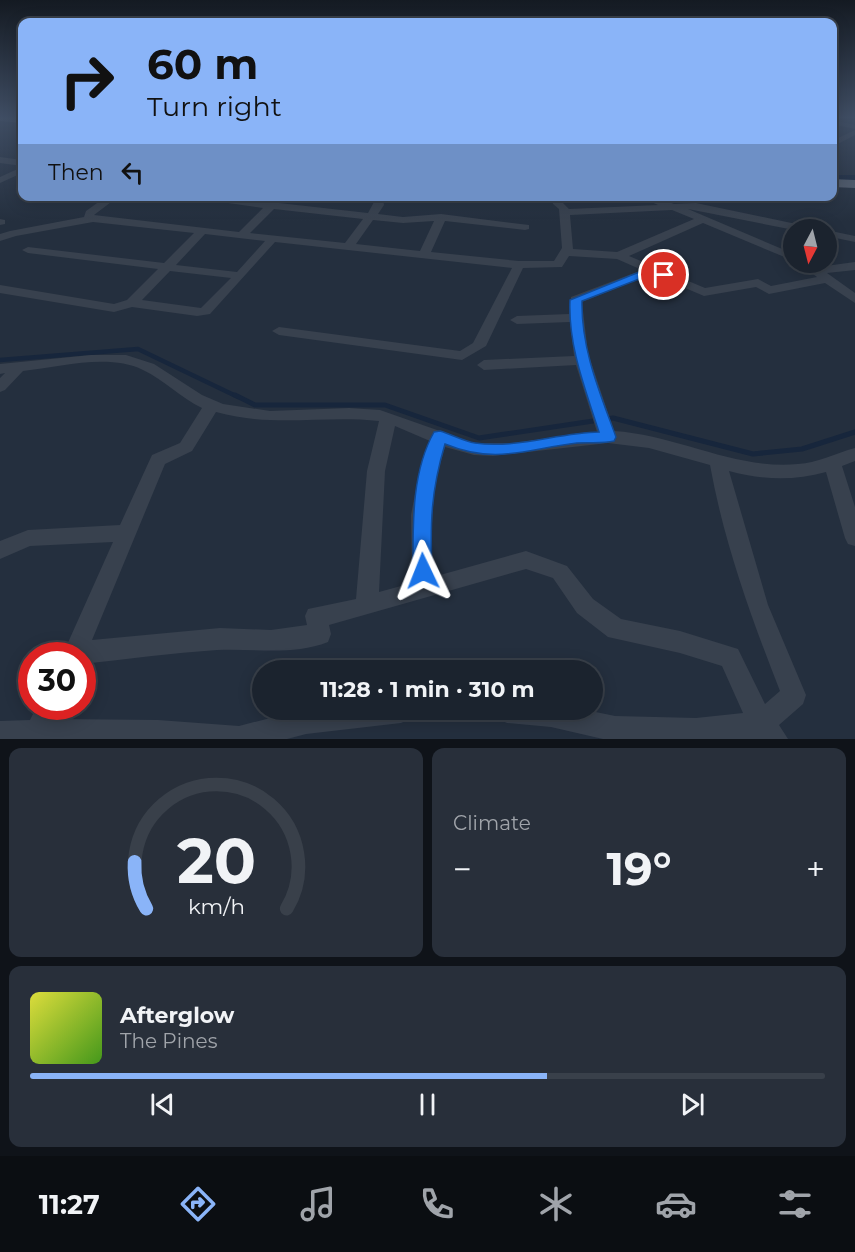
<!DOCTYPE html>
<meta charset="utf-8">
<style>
body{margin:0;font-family:Montserrat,sans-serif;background:#282f3a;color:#f1f3f6;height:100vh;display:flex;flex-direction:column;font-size:22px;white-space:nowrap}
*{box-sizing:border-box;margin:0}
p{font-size:20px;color:#a0a4aa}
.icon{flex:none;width:33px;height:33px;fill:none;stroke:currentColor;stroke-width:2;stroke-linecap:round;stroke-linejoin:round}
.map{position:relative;height:739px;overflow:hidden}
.drawer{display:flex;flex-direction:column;gap:9px;padding:9px;background:#0f1319;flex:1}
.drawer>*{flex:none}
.guide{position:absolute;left:18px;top:18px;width:819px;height:183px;border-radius:12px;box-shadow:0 3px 15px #0003,0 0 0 2px #39404a;background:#8ab4f8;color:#111;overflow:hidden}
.needle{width:39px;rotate:187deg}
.buttons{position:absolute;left:783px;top:219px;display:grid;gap:12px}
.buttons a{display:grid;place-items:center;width:54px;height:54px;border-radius:50%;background:#1b232e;box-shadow:0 3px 15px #0003,0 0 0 2px #39404a;font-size:30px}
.speed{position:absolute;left:18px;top:642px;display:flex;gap:12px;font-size:30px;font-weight:700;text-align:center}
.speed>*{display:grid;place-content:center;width:78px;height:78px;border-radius:50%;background:#1b232e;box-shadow:0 3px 15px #0003,0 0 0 2px #39404a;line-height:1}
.speed .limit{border:9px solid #d22;background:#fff;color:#111}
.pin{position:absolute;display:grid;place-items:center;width:51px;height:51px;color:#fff;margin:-26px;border:3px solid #fff;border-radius:50%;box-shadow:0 2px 6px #0007}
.me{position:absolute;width:66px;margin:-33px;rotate:358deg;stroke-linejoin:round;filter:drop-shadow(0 0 4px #0008)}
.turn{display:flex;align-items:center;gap:21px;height:126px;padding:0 30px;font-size:27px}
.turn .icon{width:78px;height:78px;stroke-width:2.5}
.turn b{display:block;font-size:42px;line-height:51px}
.then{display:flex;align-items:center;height:57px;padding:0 30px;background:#0003;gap:12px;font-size:22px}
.big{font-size:45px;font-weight:700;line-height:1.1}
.drawer .widget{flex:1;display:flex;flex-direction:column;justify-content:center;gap:9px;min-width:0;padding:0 21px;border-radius:12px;background:#282f3a}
.drawer .dial{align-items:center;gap:0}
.dial svg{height:156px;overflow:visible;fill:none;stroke:#39404a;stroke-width:7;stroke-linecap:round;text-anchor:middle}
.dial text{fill:#f1f3f6;stroke:none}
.song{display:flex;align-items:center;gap:18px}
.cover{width:72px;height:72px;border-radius:9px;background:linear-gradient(135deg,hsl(60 70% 55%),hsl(100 70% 35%))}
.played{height:6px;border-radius:3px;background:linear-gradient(90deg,#8ab4f8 65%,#39404a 65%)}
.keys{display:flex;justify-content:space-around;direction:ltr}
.heat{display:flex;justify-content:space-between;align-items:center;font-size:33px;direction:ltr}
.drawer .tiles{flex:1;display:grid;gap:9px;grid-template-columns:1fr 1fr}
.widget:last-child{grid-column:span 2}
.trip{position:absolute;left:252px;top:660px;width:351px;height:60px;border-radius:30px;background:#1b232e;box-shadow:0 3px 15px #0003,0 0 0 2px #39404a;font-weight:700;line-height:60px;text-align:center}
.menu{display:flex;height:96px;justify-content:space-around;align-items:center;background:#0b0e12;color:#a0a4aa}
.menu .icon{width:42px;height:42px}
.menu .current{color:#8ab4f8}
.menu b{font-size:27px;color:#f1f3f6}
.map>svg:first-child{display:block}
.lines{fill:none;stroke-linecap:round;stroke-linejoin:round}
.stream-far1{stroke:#17263c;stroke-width:4.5}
.stream{stroke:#17263c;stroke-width:5}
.canal{fill:#17263c;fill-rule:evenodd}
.minor{fill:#38414e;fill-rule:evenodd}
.major{fill:#56606e;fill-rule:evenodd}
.route{fill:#1a73e8;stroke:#114b97;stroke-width:1.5}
</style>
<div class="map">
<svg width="855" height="739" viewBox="0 0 855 739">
<rect width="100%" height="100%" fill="#242f3e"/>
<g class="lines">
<!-- stream-far1 -->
<path class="stream-far1" d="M0,360L138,349L238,397"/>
<!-- stream -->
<path class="stream" d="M235,395L255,405H385L479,438L613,418L753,454L802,449L855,432"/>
<!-- canal -->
<rect class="canal" x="832" y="175" width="23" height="6"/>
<!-- minor -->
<g class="minor">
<path d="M832,120L855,125V129L832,124Z"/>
<path d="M855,130V135L832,147V141Z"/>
<path d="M0,157L22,160V166L0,163Z"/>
<path d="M22,167V173L0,183V177Z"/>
<path d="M107,196H119L94,215L239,232L263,208L179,196H216L269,202L276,198L281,201L279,203L368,213L374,202L365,196L383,199L384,205L378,214L403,217L441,214L529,225V229L525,230L445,221L431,252L519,261H554L562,248L559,209L553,204L551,196H561L563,203L569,209L658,205L638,196H654L674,204L696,203L815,228L816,230H794L688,209L794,254V261L703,223L629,256L705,288L758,279L771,286L817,277L797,262H811L818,267L855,262V270L827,273L855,293V303L825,283L769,294L756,287L704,296L652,274L582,302L588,353L614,431C678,435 734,470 798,464C818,463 836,453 855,448V461L842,466L855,507V546L848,544L845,538L826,472C794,481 761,480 729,471L768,605L806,695L803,704L779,725L788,739H603L551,727L507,723L498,719L495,710H586L615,716L696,718L743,713L722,666L680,653L608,637L577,613L553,578L526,569L329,625L331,634L328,642C292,656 254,648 217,650C172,653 127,659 82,664V656H62L113,542L30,546L0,559V541L28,530L120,525L152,455L180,443L202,408C181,398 164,380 143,370C109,353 60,367 23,371L5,390L0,392V378L5,373L0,374V364L91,355H126L154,364L202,395L223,404L270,411L349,408L380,410L474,443H512L597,432L576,365L484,370L477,365L484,360L574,356L570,322L517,324L510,320L517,316L569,314L571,297L642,270L617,259L569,256L562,267L523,268L486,346L462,360L279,335L272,331L279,327L460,351L473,343L512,268L275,242L210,314L197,316L132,307L114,312L0,293V285L114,304L127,300L158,269L28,253L22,250L28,247L164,263L194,233L93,222L16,236L0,241V234L10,231L84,217L86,211ZM274,209L363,219L345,243L250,233ZM672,210L694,219L617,252L573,249L570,215ZM373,220L403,223L434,221L420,251L356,244ZM205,234L265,241L237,272L176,265ZM170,271L231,278L201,308L142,300ZM216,412C274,428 322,415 379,421L367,471L356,599L308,609L305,616L307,625L271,630L220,628L92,640L165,464L192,451ZM395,426L430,441L419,473L411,515L412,583L379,592L385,471ZM608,443L649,448L710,465C724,543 751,617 780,691L765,704L738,649L680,631L621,619L593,599L567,566L526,551L433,577C431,527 430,496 445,447L474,455L493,456Z"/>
<path d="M0,219L5,220V224L0,225Z"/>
<path d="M826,230L855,236V242L826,236Z"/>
<path d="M37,706H62L57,719L158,720L239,726L301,710H414L410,719L401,723L306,734L287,739H0V721L30,720Z"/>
</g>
<!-- major -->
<g class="major">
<path d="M0,118H22V123L0,121Z"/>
<path d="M832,179L855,180V188L832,187Z"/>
</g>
</g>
<!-- sky -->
<linearGradient id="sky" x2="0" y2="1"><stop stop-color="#141a22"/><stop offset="0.53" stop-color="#3f4d63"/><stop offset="1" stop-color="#3f4d63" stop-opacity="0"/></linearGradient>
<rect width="855" height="221" fill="url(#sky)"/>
<!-- route -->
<path class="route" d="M649,268H657L670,275L664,279L652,274L582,301C581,349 600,393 616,437L614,441C602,444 589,442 577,443C526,449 496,465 445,444C431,491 430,523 432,571L430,577L423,579L416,577L413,571C413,526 411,473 434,432L440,431C451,434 463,441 475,443C516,449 557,433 599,432C585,388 568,346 570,300Z"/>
</svg>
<div class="buttons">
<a><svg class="needle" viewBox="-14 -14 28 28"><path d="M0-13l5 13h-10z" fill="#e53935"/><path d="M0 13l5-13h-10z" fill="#a0a4aa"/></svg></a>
</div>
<div class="speed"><div class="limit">30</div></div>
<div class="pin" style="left:664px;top:275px;background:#d93025"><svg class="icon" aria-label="arrive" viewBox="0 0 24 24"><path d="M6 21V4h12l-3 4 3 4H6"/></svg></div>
<svg class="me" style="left:423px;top:571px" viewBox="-20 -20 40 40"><path d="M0-17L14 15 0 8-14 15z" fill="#1a73e8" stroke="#fff" stroke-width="4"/></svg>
<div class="trip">11:28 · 1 min · 310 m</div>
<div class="guide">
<div class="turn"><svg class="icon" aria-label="right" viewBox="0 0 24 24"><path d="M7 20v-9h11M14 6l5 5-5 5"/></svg><div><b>60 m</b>Turn right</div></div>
<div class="then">Then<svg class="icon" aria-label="left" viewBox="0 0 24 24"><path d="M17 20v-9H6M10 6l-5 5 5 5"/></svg></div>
</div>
</div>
<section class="drawer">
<div class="tiles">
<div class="widget dial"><svg viewBox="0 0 100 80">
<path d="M14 69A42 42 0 1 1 86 69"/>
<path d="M14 69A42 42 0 0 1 8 45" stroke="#8ab4f8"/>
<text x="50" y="56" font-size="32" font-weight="700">20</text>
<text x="50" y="72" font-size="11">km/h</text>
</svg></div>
<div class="widget"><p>Climate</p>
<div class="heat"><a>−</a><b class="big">19°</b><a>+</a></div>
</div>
<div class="widget">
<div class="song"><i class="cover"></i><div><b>Afterglow</b><p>The Pines</p></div></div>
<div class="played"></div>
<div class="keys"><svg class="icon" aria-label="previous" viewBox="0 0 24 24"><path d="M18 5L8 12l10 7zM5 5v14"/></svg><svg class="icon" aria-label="pause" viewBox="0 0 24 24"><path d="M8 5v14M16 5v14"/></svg><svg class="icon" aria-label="next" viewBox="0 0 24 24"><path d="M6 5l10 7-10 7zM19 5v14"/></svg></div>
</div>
</div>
</section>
<nav class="menu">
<b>11:27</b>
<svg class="icon current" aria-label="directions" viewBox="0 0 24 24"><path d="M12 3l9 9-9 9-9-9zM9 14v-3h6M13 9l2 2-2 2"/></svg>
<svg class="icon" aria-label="music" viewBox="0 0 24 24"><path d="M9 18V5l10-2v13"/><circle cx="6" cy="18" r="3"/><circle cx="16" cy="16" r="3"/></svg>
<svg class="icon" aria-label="phone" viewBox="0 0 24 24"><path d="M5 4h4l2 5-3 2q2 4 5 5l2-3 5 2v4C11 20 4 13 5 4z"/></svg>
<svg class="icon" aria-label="climate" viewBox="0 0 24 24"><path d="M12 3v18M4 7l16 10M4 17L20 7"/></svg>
<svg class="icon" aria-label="car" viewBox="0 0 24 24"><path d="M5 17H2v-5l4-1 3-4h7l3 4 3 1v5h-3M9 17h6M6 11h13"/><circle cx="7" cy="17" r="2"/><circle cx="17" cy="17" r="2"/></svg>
<svg class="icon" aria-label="filters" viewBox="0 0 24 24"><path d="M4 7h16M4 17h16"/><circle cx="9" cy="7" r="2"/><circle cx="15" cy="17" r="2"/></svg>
</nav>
